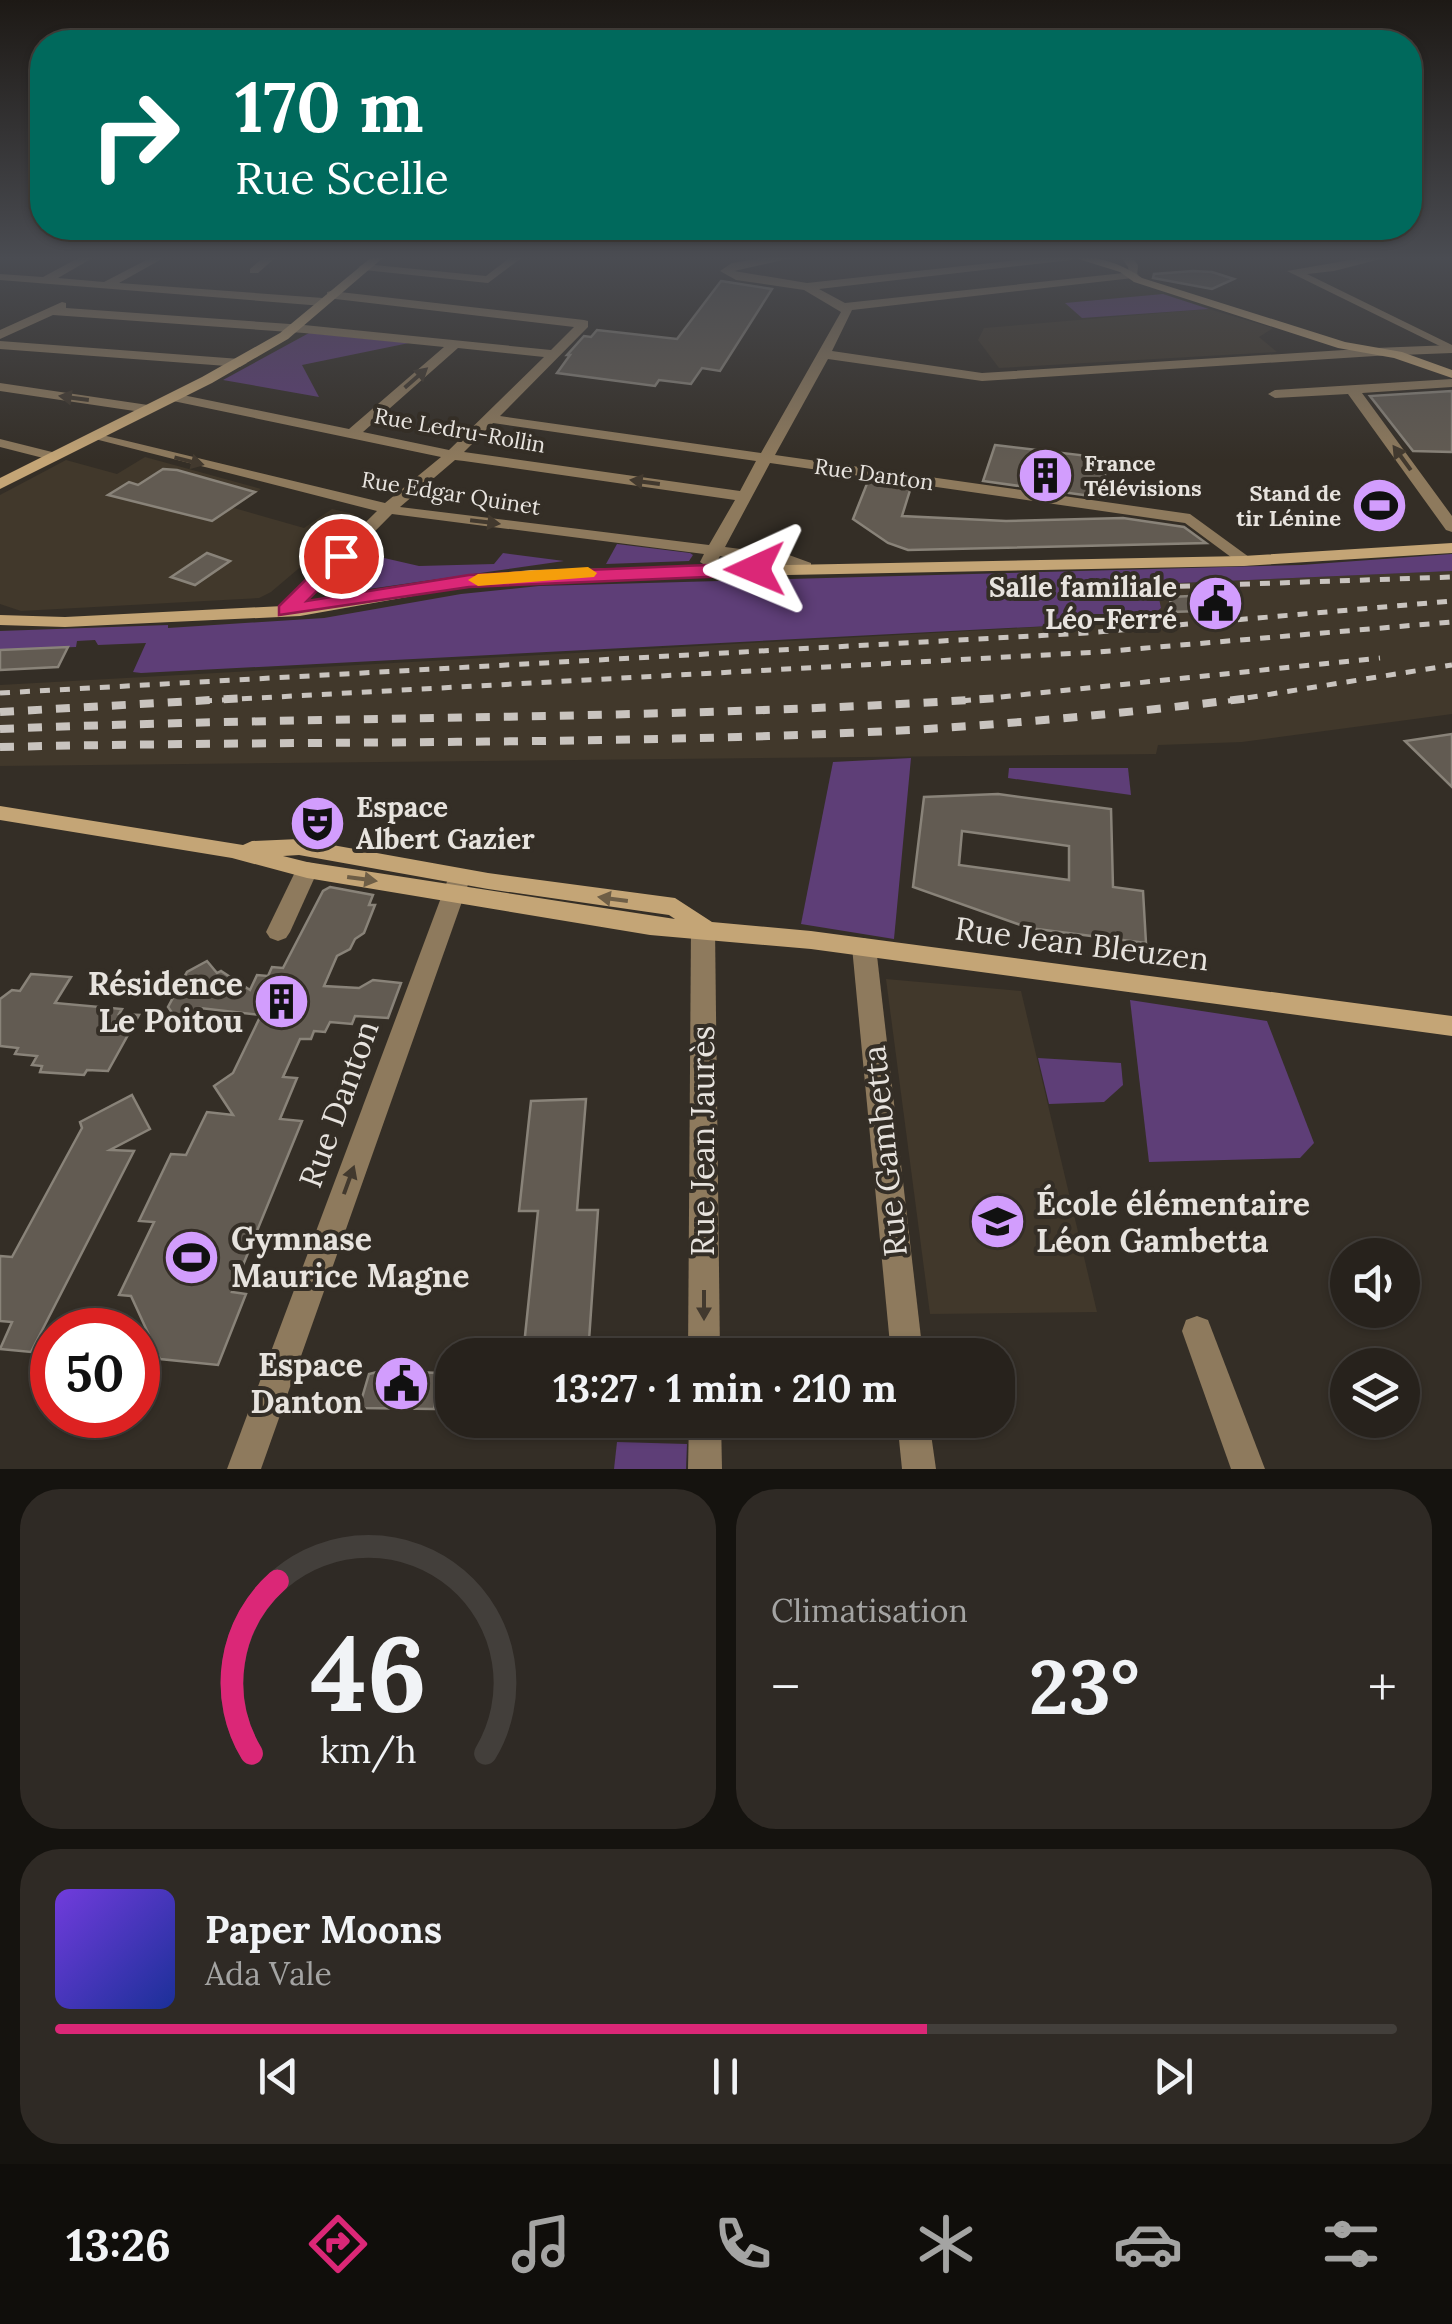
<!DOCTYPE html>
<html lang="fr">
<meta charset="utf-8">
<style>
body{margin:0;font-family:Lora,serif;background:#2f2a25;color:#f1f3f6;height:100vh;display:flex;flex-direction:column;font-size:38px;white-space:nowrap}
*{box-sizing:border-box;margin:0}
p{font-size:32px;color:#a4a4a3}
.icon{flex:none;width:55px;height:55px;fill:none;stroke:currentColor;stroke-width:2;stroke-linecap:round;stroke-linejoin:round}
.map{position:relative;height:1469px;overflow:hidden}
.panel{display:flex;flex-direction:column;gap:20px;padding:20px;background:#15130f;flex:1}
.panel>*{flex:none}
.hud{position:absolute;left:30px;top:30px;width:1392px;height:210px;border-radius:40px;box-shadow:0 2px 8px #0004,0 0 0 2px #433f3b;background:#00695c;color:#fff;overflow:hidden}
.buttons{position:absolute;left:1330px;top:1238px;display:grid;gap:20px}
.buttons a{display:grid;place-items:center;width:90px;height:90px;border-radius:50%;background:#27221c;box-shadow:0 2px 8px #0004,0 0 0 2px #433f3b;font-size:50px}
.speed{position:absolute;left:30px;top:1308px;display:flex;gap:20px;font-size:50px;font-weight:700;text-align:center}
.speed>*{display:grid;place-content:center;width:130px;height:130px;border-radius:50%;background:#27221c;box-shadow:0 2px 8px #0004,0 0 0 2px #433f3b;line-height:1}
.speed .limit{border:15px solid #d22;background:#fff;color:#111}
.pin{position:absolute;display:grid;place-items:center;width:85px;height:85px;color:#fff;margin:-42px;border:5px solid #fff;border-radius:50%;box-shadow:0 2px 10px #0007}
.me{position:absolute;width:110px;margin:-55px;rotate:269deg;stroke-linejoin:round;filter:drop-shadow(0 0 8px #0008)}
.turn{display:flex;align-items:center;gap:35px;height:210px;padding:0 40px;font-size:45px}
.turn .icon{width:130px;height:130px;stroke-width:2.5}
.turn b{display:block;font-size:70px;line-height:85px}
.big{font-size:75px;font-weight:700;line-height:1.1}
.panel .tile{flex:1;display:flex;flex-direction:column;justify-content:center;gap:15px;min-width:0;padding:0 35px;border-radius:40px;background:#2f2a25}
.panel .dial{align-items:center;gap:0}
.dial svg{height:260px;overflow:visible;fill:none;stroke:#433f3b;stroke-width:7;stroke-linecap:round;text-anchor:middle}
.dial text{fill:#f1f3f6;stroke:none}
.song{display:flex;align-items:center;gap:30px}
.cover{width:120px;height:120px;border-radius:15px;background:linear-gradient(135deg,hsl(260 70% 55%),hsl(230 70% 35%))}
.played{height:10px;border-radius:5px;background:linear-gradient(90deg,#db2777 65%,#433f3b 65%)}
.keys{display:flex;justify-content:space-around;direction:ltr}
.heat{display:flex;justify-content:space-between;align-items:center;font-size:55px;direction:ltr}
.panel .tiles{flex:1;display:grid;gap:20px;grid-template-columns:1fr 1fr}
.tile:last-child{grid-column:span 2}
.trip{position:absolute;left:435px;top:1338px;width:580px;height:100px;border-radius:40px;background:#27221c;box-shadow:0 2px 8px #0004,0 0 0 2px #433f3b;font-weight:700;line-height:100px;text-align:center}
.tabs{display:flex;height:160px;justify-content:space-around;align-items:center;background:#100e0b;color:#a4a4a3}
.tabs .icon{width:70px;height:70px}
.tabs .active{color:#db2777}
.tabs b{font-size:45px;color:#f1f3f6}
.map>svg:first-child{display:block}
.built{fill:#41382b}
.green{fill:#5e3e77}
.building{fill:#625b52;stroke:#898379;stroke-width:2.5;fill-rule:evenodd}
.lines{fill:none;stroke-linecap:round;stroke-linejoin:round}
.minor{fill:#8e7a5d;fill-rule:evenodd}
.tertiary{fill:#8e7a5d;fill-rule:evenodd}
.secondary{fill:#c4a576;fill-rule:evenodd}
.rail-far1{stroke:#c9c4bf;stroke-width:5;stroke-dasharray:10 10;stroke-linecap:butt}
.rail{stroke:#c9c4bf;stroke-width:8;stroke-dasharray:14 14;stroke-linecap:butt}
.oneway{fill:#42392e}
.oneway2{fill:#6e5e46}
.route{fill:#db2777;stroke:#8e194d;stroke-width:2.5}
.slow{fill:#f59e0b}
.labels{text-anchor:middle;stroke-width:8;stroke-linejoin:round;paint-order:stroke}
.far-street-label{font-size:22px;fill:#e7e3de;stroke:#342e26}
.far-poi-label{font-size:22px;font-weight:bold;fill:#e7e3de;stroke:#342e26;text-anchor:start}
.poi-label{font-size:28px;font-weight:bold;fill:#e7e3de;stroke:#342e26;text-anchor:end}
.near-street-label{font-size:32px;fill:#e7e3de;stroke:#342e26}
.near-poi-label{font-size:32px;font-weight:bold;fill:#e7e3de;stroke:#342e26;text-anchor:end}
</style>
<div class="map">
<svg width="1452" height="1469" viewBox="0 0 1452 1469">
<rect width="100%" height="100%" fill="#342e26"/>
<!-- built -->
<g class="built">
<path d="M1209,309L1273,328L1259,337L1277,352L999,368L978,340L984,328Z"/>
<path d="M145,457L261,489L234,508L304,528L332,509L354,514L357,519L271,592L259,598L21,611L0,604V495L66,460L117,474Z"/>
<path d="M1452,571V714L1242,742L1158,745L1156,754L0,766V685L1146,621L1161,608L1155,584Z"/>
<path d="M886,979L1021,991L1097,1312L930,1314Z"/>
</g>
<!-- green -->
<g class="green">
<path d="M1163,294L1209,309L1082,318L1065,303Z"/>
<path d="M309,333L409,343L302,365L319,397L223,380Z"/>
<path d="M617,544L690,553L693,555L689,561L606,564Z"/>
<path d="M358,552L419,566L494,564L503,553L564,561L334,594L324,585Z"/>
<path d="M1452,554V571L1156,584L1161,608L1146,621L141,673L133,672L146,643L98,645L95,640L77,641L76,647L0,650V631L168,625V628L324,618L461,594L539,586L1301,565Z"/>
<path d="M911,758L894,939L801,924L833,762Z"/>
<path d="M1009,768H1128L1131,795L1008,778Z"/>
<path d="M1130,1000L1267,1021L1314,1143L1300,1158L1149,1162Z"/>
<path d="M1038,1058L1121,1063L1123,1085L1104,1102L1049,1104Z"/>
<path d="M617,1442L687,1444L686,1469H614Z"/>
</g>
<!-- building -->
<g class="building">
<path d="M1193,271L1212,272L1234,279L1212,289L1153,278L1154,274Z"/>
<path d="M721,281L772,289L720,371L702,368L691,384L659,380L655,386L557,373L570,355H567L584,336L591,337L597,330L677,339Z"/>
<path d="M1452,391V452L1413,451L1370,396Z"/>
<path d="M995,445L1105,458V498L983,481Z"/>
<path d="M163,469L177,470L255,492L212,521L108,495L129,482L138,485Z"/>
<path d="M868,481L911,487L902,516L1006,521L1123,518L1184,527L1206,543L908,550L888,543L853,519Z"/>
<path d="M207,553L230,561L195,585L171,577Z"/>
<path d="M1212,595L1237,610L1171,612L1170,597Z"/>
<path d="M68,647L58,667L0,670V650Z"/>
<path d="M1452,734V787L1405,741Z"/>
<path d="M998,794L1111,809L1113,887L1143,891L1146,943L1029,928L913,887L924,797ZM962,831L1069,846V880L959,865Z"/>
<path d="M330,887L373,895L369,905H375L364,933L355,939L350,949L337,956L324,986L359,988L373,980L401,983L388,1018L355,1016L352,1024L330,1022L325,1032L314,1031L311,1039H300L283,1077L297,1078L280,1119L302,1121L232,1292L246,1294L218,1365L160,1359L131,1296L119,1295L154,1222L139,1221L171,1154L186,1155L207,1112L233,1115L214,1086L233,1073L261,1015L200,1008L183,1017H175L168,1007L187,972L207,961L217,973L221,971L250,990L257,975L268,976L272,967L283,968L323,891Z"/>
<path d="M31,974L71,977L55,1003L122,1009L119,1014L139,1015L108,1071L87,1070L84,1075L40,1072L42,1066L32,1065L37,1056L15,1054L18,1048L0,1046V999L12,990L20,991Z"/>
<path d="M132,1095L150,1129L110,1150L134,1151L31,1352L0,1349L12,1322L0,1321V1256L12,1257L82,1128L80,1122Z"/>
<path d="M586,1099L577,1210H598L588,1355H523L538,1211H519L531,1101Z"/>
<path d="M381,1371L440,1373L434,1409L359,1408L369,1374Z"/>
</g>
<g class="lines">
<!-- minor -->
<g class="minor">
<path d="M82,256H96L58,278L104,282L154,256H167L119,283L323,298L329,302L323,306L0,280V274L43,277Z"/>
<path d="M265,256H277L258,273H250V269Z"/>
<path d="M512,256H524L488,283L364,270L358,267L364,264L486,276Z"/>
<path d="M775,256H801L734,271L807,283L1054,256L1077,257L1071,260L819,289L845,303L1133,272L1139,275L1133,278L852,310L832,351L982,373L1375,348L1381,352L1375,356L982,381L828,359L775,455L1190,514L1249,557V565L1243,566L1185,523L770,463L725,547L789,555L811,563V571L720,556L714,566L708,567L700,562L704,554L392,514L292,615L286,616L277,611L280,607L377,511L87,437L94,433L385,503L441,457L173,401L166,397L173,393L349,429L444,347L304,333L53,315L0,339V330L62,302L66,303V308L304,325L551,350L574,327L327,298V292L331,291L584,320L588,321V327L500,416L761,453L841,312L804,290L736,280L720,271L732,263ZM458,348L544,357L449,450L363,432ZM493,423L756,461L740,491L464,452ZM455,460L464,461L735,500L709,545L400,507Z"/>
<path d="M1373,256H1392L1334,271L1307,274L1452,345V352L1287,271Z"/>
<path d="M0,341L240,359L247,363L240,367L0,349Z"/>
<path d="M1452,379V387L1362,393L1452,516V532L1446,530L1348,394L1275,398L1268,394L1275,390Z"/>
<path d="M0,383L148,405L155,409L148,413L0,391Z"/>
<path d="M0,439L60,454L62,457L55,461L0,447Z"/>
<path d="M307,862L315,864L318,870L290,932L286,938L278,941L270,938L266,932L296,870L299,864Z"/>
<path d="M459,871L467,873L470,879L261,1469H227L448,879L451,873Z"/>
<path d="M703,919L711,922L715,928L720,1355H688L691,928L695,922Z"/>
<path d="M864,938L872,941L876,947L923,1355H891L852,947L856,941Z"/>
<path d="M1197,1316L1208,1320L1265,1469H1231L1182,1331L1186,1320Z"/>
<path d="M689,1420H721L722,1469H688Z"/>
<path d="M897,1420H929L936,1469H902Z"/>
</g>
<!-- tertiary -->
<g class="tertiary">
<path d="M1120,256H1131L1138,265L1137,277H1129L1128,267Z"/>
<path d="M1452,345V353L1375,356L1369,352L1375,348Z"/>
</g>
<!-- secondary -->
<g class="secondary">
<path d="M373,256H385L288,339L212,383L0,489V478L202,377L280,333Z"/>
<path d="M1069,256C1094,255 1122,263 1142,278L1345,342L1402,352L1452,370V378L1394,358L1338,348L1134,282L1120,272Z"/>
<path d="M1452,543V553L1243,566L531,580L469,586L300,616L65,627L0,625V615L65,617L283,606L469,576L531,570L1243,556Z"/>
<path d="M0,806L243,845L252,841L299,839L488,873L675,898L712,922L811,931L1452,1016V1036L811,949L650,935L307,878L232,858L0,820ZM299,855L488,889L669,915L675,919L307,862L283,856Z"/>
</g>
<!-- rail-far1 -->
<g class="rail-far1">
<path d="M1160,587L1452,577"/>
<path d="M0,693L1086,633L1452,601"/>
<path d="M202,701L1099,652L1452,622"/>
<path d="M961,701L1380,658"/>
<path d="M1228,701L1452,665"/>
</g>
<!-- rail -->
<g class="rail">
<path d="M0,712L247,698"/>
<path d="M0,729C333,715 666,721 999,698"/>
<path d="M0,747C303,740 607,746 910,730C1024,723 1137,712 1250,698"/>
</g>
</g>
<!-- one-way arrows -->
<defs><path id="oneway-solid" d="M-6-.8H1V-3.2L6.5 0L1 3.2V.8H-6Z" transform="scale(2.5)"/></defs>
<g class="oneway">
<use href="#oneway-solid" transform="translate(416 378) rotate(-41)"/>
<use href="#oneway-solid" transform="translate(74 398) rotate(-172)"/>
<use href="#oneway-solid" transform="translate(1402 458) rotate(-126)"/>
<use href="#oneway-solid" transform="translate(189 461) rotate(14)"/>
<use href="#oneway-solid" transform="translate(645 482) rotate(-172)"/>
<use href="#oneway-solid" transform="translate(485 522) rotate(7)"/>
<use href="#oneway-solid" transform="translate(349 1180) rotate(-70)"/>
<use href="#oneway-solid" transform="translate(704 1305) rotate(90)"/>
</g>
<g class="oneway2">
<use href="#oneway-solid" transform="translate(362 879) rotate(8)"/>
<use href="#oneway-solid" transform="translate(613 899) rotate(-172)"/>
</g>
<!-- sky -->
<linearGradient id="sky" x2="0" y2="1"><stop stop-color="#1d1915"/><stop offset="0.56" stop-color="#4a4c52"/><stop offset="1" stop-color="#4a4c52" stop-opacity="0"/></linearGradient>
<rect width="1452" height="461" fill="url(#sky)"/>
<!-- route -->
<path class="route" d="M341,550L351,556L307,601L469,575L755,563L765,569L755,575L469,587L279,615V606L334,552Z"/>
<!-- slow -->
<path class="slow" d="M588,567L597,573L594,577L478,586L468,580L478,574Z"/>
<!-- icons -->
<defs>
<symbol id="building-disc" viewBox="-11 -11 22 22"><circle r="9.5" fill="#d29dfd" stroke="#342e26"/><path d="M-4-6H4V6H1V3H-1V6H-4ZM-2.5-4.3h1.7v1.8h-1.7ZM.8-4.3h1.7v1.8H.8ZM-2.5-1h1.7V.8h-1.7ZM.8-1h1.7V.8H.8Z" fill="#111"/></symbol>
<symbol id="stadium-disc" viewBox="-11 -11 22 22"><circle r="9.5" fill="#d29dfd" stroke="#342e26"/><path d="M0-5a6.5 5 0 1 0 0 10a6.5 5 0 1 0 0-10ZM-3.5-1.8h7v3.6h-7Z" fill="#111"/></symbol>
<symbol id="civic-disc" viewBox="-11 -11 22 22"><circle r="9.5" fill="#d29dfd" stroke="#342e26"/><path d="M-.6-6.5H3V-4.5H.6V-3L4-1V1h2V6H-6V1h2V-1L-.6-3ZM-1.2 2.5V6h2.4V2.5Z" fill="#111"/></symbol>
<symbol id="theatre-disc" viewBox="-11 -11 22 22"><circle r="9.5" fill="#d29dfd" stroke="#342e26"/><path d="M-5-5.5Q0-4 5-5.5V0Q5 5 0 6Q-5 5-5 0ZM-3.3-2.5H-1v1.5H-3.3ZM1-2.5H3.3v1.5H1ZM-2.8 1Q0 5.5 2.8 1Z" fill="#111"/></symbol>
<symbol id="school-disc" viewBox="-11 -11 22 22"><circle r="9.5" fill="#d29dfd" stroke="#342e26"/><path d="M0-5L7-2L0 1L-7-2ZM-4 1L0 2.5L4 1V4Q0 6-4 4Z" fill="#111"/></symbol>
</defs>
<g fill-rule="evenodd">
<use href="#building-disc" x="1014" y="444" width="63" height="63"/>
<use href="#stadium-disc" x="1348" y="474" width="63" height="63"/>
<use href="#civic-disc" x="1184" y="572" width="63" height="63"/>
<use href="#theatre-disc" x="286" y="792" width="63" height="63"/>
<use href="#building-disc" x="250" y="970" width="63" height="63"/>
<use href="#school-disc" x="966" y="1190" width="63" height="63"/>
<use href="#stadium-disc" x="160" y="1226" width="63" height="63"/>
<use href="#civic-disc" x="370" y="1352" width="63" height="63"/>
</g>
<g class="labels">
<!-- far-street labels -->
<g class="far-street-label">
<text transform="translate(460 430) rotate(10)" y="8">Rue Ledru-Rollin</text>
<text transform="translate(874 474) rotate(8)" y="8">Rue Danton</text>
<text transform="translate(451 493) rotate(9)" y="8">Rue Edgar Quinet</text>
</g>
<!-- far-poi labels -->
<g class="far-poi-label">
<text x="1084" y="471">France<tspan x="1084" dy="25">Télévisions</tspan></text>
<text x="1341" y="501" text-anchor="end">Stand de<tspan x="1341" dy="25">tir Lénine</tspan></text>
</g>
<!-- poi labels -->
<g class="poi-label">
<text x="1177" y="597">Salle familiale<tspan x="1177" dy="32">Léo-Ferré</tspan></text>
<text x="356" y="817" text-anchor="start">Espace<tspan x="356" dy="32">Albert Gazier</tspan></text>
</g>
<!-- near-street labels -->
<g class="near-street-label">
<text transform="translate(1082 944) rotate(7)" y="11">Rue Jean Bleuzen</text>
<text transform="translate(339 1104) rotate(-70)" y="11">Rue Danton</text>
<text transform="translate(703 1141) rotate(-90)" y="11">Rue Jean Jaurès</text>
<text transform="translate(885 1151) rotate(-96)" y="11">Rue Gambetta</text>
</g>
<!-- near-poi labels -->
<g class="near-poi-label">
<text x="243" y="995">Résidence<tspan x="243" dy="37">Le Poitou</tspan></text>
<text x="1036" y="1215" text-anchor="start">École élémentaire<tspan x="1036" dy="37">Léon Gambetta</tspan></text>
<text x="231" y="1250" text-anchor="start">Gymnase<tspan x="231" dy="37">Maurice Magne</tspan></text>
<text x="363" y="1376">Espace<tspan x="363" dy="37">Danton</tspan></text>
</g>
</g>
</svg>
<div class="buttons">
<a><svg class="icon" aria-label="sound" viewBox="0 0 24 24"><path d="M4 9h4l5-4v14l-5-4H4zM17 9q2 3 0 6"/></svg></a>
<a><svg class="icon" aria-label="layers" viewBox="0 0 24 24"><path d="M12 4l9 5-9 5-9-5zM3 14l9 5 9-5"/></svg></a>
</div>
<div class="speed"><div class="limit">50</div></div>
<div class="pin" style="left:341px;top:556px;background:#d93025"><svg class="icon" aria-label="arrive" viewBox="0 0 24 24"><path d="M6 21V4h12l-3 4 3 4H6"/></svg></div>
<svg class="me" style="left:755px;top:569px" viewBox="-20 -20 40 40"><path d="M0-17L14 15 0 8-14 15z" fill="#db2777" stroke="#fff" stroke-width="4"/></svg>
<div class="trip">13:27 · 1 min · 210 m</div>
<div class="hud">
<div class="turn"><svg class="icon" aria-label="right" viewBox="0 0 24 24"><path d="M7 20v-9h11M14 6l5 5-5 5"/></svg><div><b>170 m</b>Rue Scelle</div></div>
</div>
</div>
<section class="panel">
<div class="tiles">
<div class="tile dial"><svg viewBox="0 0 100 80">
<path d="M14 69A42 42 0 1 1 86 69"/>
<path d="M14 69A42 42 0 0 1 22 16" stroke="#db2777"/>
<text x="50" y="56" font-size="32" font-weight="700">46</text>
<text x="50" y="72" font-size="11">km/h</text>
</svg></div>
<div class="tile"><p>Climatisation</p>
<div class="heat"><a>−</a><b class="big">23°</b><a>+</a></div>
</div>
<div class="tile">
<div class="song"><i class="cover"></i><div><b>Paper Moons</b><p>Ada Vale</p></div></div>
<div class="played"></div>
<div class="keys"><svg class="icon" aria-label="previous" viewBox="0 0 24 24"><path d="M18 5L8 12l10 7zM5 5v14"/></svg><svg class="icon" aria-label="pause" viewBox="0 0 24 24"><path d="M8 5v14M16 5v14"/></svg><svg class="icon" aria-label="next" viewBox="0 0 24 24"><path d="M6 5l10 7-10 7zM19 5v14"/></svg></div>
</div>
</div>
</section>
<nav class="tabs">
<b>13:26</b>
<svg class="icon active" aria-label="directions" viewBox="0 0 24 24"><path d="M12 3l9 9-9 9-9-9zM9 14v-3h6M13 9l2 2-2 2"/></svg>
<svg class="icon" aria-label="music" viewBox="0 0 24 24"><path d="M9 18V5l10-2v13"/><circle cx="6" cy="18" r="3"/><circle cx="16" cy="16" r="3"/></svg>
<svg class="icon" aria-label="phone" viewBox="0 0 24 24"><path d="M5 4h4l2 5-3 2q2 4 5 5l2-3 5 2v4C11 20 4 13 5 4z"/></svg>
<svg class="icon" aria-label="climate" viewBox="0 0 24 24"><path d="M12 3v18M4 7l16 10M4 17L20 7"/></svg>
<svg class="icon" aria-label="car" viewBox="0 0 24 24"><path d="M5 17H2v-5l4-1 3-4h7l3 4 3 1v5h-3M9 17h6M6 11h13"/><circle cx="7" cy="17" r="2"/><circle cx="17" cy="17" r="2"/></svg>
<svg class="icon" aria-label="filters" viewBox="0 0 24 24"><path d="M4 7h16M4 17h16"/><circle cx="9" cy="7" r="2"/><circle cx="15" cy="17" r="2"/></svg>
</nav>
